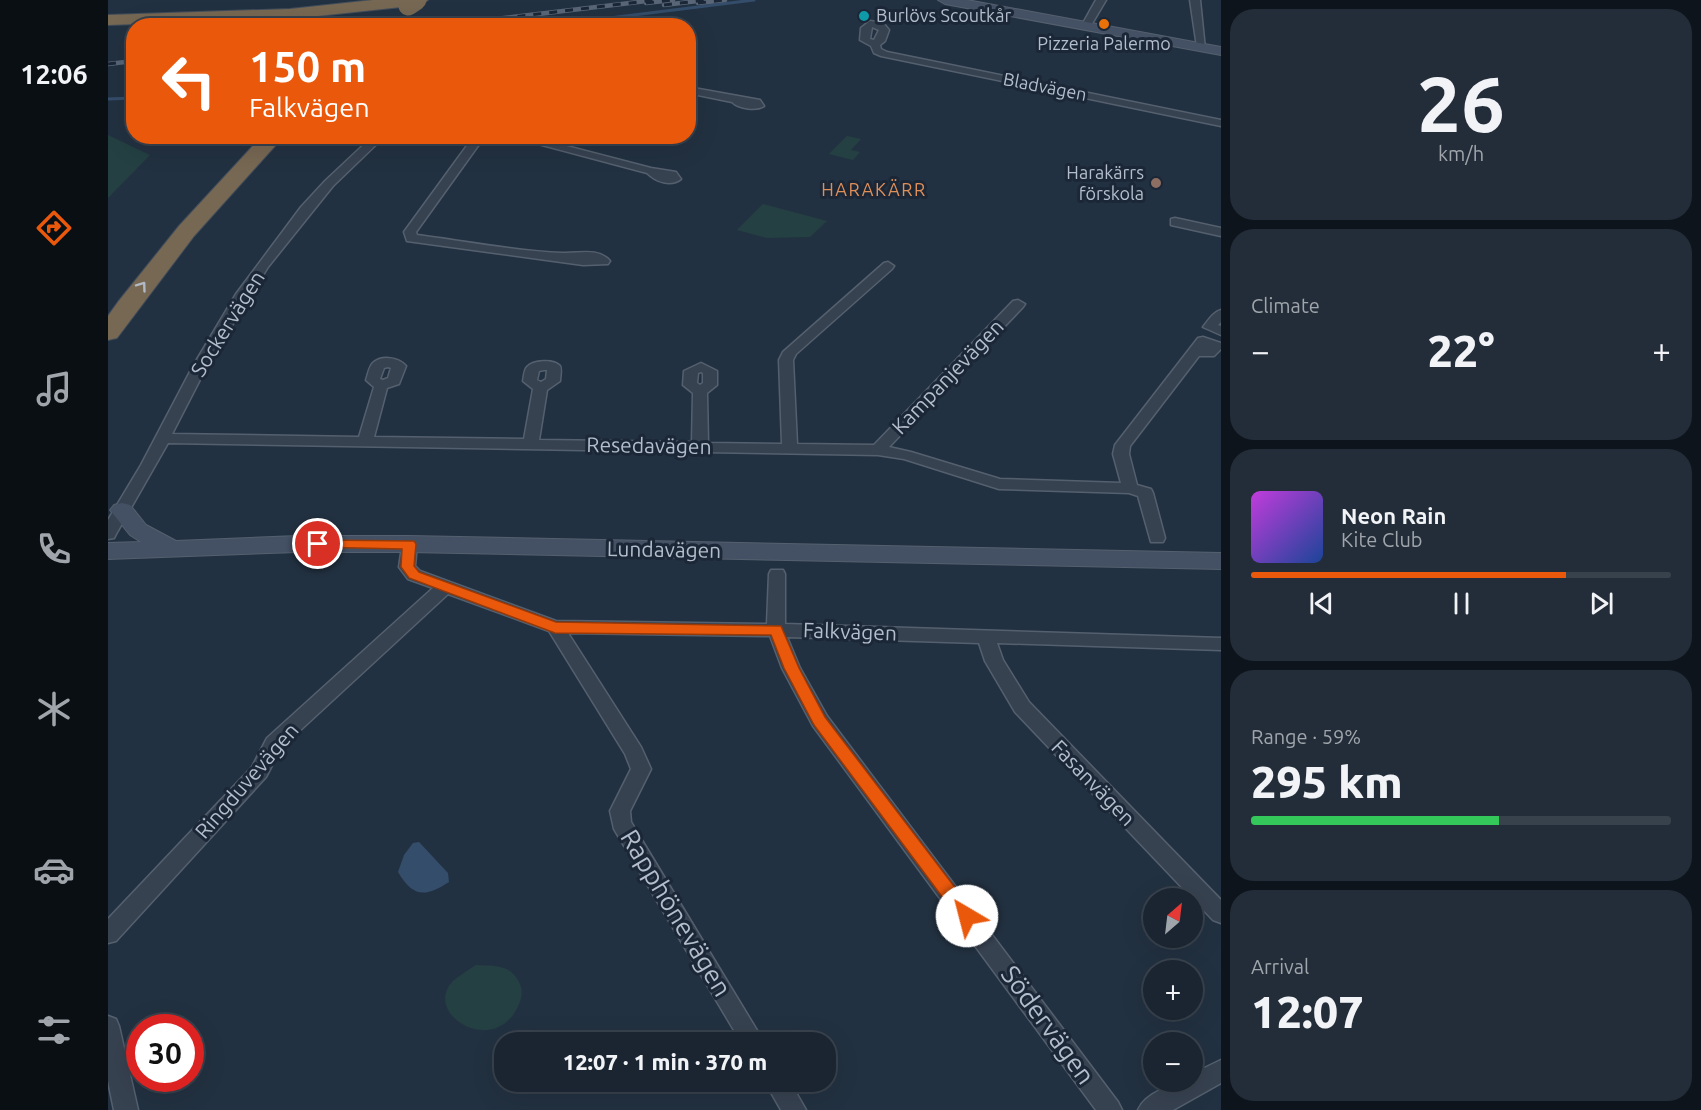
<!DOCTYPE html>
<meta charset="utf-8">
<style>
body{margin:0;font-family:Ubuntu,sans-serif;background:#232d39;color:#f1f3f6;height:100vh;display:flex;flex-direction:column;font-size:22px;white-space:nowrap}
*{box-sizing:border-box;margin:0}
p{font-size:20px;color:#9fa5ab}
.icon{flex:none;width:33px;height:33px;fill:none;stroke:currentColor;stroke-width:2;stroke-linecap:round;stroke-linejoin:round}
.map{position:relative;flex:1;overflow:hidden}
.details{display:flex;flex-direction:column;gap:9px;padding:9px;background:#0e141b;width:480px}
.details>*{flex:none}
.guide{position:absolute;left:18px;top:18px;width:570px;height:126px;border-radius:24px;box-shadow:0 6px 24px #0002,0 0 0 2px #38424d;background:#ea580c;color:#fff;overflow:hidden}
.needle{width:39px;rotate:28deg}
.fabs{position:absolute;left:1035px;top:888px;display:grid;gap:12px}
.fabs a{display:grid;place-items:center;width:60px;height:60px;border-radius:50%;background:#1a2531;box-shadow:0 6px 24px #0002,0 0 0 2px #38424d;font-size:30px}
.speed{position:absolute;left:18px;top:1014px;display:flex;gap:12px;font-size:30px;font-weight:700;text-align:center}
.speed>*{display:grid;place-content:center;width:78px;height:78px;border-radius:50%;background:#1a2531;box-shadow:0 6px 24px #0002,0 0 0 2px #38424d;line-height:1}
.speed .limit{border:9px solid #d22;background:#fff;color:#111}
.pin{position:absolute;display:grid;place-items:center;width:51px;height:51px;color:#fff;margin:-26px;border:3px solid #fff;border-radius:50%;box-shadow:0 2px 6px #0007}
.me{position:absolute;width:66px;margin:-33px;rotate:323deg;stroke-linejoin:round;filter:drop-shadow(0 0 4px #0008)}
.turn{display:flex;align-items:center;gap:21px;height:126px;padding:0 24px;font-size:27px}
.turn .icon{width:78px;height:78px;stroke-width:2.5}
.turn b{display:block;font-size:42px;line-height:51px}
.big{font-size:45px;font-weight:800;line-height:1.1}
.details .tile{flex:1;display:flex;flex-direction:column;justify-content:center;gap:9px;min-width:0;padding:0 21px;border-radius:24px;background:#232d39}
.details .dial{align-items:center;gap:0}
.dial b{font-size:78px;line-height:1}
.song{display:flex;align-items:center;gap:18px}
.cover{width:72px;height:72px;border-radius:9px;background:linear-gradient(135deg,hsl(290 70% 55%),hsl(220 70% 35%))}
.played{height:6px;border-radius:3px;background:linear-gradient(90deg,#ea580c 75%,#38424d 75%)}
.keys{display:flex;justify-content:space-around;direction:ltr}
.heat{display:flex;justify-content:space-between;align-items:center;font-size:33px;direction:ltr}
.charge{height:9px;border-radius:4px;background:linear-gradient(90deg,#34c759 59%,#38424d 0)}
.trip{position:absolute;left:386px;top:1032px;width:342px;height:60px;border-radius:24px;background:#1a2531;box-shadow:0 6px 24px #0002,0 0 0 2px #38424d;font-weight:800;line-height:60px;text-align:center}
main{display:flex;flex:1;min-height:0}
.tabs{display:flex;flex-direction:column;width:108px;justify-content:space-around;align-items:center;background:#0a0f14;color:#9fa5ab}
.tabs .icon{width:42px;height:42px}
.tabs .selected{color:#ea580c}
.tabs b{font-size:27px;color:#f1f3f6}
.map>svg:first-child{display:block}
.green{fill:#244042}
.water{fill:#344d6a}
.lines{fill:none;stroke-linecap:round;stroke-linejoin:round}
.stream{stroke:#344d6a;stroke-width:3}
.street-casing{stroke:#55606e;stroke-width:3}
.secondary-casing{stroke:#55606e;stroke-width:2}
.highway-casing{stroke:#424d5b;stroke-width:2}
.street{fill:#374251;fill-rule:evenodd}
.secondary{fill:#445164;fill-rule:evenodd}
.highway{fill:#776853;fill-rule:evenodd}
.rail-casing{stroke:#586678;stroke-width:4.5}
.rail{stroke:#1b2736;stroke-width:3;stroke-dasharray:8;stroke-linecap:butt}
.highway-bridge-casing{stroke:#424d5b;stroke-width:20;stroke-linecap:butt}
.highway-bridge{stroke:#776853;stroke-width:19}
.oneway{stroke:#b0b9c5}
.route{fill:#ea580c;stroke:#983908;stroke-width:1.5}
.culture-dot{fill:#0f9aa8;stroke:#1b2736;stroke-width:2}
.food-dot{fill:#e8710a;stroke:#1b2736;stroke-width:2}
.education-dot{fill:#8d6e63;stroke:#1b2736;stroke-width:2}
.labels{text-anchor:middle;stroke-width:6;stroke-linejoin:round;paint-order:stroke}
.far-poi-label{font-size:18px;fill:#b3bdcb;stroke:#1b2736;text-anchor:start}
.far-street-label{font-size:18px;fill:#b3bdcb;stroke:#1b2736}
.far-neighbourhood-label{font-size:18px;letter-spacing:1.5px;fill:#df8f5a;stroke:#1b2736}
.street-label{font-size:21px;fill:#b3bdcb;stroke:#1b2736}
.near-street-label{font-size:26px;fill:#b3bdcb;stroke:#1b2736}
</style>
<main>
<nav class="tabs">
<b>12:06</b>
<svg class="icon selected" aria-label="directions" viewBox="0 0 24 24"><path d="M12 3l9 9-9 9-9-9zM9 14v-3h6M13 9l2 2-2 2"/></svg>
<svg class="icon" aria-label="music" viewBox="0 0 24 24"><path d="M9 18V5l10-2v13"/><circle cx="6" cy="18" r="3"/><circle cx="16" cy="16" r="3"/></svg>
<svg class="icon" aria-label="phone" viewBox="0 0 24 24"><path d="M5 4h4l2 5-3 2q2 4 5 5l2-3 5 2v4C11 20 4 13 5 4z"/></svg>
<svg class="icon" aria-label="climate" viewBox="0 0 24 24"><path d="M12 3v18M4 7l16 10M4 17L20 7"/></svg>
<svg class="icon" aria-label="car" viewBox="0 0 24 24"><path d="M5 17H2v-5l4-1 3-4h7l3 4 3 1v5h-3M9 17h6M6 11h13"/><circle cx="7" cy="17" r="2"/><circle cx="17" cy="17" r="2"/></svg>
<svg class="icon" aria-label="filters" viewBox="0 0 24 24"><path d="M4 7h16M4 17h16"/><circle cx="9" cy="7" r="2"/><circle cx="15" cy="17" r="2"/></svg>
</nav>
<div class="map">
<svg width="1113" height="1110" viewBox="0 0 1113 1110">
<rect width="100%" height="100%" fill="#223141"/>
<!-- green -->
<g class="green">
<path d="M0,135L42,155L0,198Z"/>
<path d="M739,136L753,139L743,150L752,152L745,160L721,154Z"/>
<path d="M655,204L719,221L702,237L659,238L629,230Z"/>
<path d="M368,965C386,966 402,964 411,982C415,989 414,997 411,1004C389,1059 313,1015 345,981C352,975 360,970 368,965Z"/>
</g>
<!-- water -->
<path class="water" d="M311,842L340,873L341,882C318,897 305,898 290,872L296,855L305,843Z"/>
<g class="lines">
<!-- stream -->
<g class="stream">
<path d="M437,26L646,0"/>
<path d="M0,99L26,98"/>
</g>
<defs>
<g id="street">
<path d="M988,0H998L982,27H976L974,25Z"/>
<path d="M1082,0H1092L1097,49L1089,47Z"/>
<path d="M762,21L775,23L781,30L777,41L772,45L773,49L779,52L1113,120V126L773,56L766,53L763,46L752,40L753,28ZM764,27L771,30L766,40L762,39Z"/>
<path d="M580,87L652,100L656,106C649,111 631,109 624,102L580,93Z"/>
<path d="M265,136H277L225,186L160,267L99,366L64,434L251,437L266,387L258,380C260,375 261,365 266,362C275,355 291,358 298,366L291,384L279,388L266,437L416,439L425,389L415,381C416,377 416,370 419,367C425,360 446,359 452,366C454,369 452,377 452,381L439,390L431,440L584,442L585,393L575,385L576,371L593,363L609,371V385L599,393L600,443L674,444L671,360L675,352L776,263L780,262L786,266L784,269L688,354L685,360L689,444L766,445L905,301L910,300L917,304L915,307L781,447L803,452L892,479L1013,483L1005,454L1007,445L1090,338L1095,337L1113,343V349L1106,356H1091L1022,446L1021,454L1029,485L1043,489L1045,493L1057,538L1055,542H1043L1030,496L1021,493L891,489L796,459L770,455L60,443L8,534L6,538L0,539V520L33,465L85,366L128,294L193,207L217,181ZM280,367L283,368L280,378L275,380L272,379L276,368ZM436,370H439L438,379L433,382L429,380L431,371ZM593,372L595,373V383L592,385L589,383L590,373Z"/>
<path d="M366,136H377L308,232L309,235C357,241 405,251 454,253C470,254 490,247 502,261L500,264L475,265L299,241L296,232Z"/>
<path d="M400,136H420L543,168L568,172L573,179C563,187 548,182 539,173Z"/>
<path d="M1067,218L1113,228V236L1063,225V219Z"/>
<path d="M1113,310V322L1110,325L1113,326V335L1095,327C1100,321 1105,312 1113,310Z"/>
<path d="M301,539L307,540L309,544L307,566L312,571L448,621L659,624L661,574L663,570H675L677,574V624L1113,638V650L889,643L895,660L921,702L1113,900V923L1105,920L907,712L877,661L871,643L679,637L692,668L719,716L1010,1102L1014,1110H988L705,726L674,668L662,636L460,633L533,747L543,769L522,811L523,822L656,1042H633L506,829L502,811L523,769L517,754L441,631L340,594L173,748L158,777L8,941L0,943V919L144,767L159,738L325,588L300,579L291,567L295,540Z"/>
<path d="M0,1016L8,1019L11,1026L30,1110H6L0,1081Z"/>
<path d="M1113,1060V1083L1065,1110H1030C1037,1093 1067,1082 1084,1082V1074Z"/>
<path d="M657,1082H682L698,1110H673Z"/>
</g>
<g id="secondary">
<path d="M830,0H859L1113,47V55L837,4Z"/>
<path d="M14,503L22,505L38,525L68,541L190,536H301L1113,553V569L301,552H190L0,559V543L33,542L22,535L2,510L6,505Z"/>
</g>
<g id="highway">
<path d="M265,0H320L312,5L182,19L0,25V15L182,9Z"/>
<path d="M154,136H176L86,236L9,338L0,340V316L10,302L71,226Z"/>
</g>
</defs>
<!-- street casing -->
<use href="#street" class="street-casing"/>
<!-- secondary casing -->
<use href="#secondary" class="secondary-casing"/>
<!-- highway casing -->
<use href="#highway" class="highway-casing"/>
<!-- street -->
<use href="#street" class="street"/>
<!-- secondary -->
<use href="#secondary" class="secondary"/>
<!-- highway -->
<use href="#highway" class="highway"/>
<defs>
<g id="rail">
<path d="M538,3L565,0"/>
<path d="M590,3L617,0"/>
<path d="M556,5L598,0"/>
<path d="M330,26L547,0"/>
<path d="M0,64L26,61"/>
</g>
</defs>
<!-- rail casing -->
<use href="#rail" class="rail-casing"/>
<!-- rail -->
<use href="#rail" class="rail"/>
<defs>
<path id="highway-bridge" d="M300,6L309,0"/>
</defs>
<!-- highway-bridge casing -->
<use href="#highway-bridge" class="highway-bridge-casing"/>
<!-- highway-bridge -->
<use href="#highway-bridge" class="highway-bridge"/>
</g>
<!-- one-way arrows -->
<defs><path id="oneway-chevron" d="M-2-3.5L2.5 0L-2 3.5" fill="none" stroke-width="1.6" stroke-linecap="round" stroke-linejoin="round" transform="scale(1.5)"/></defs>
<use class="oneway" href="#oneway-chevron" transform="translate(34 286) rotate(-54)"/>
<!-- route -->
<path class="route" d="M210,540L306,541L308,544L306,566L311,572L448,622L673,626L691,668L717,717L865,911L868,916L865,922L859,924L853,922L706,725L676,668L663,635L447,633L301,578L293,567L294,549L206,547L204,544L206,541Z"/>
<!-- markers -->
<circle class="culture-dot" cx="756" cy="16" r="6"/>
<circle class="food-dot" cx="996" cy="24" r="6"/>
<circle class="education-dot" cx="1048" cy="183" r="6"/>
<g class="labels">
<!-- far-poi labels -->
<g class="far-poi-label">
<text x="768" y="22">Burlövs Scoutkår</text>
<text x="996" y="50" text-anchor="middle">Pizzeria Palermo</text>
<text x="1036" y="179" text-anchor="end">Harakärrs<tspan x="1036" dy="21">förskola</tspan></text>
</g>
<!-- far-street labels -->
<g class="far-street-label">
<text transform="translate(937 87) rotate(11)" y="6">Bladvägen</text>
</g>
<!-- far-neighbourhood labels -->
<g class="far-neighbourhood-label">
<text x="766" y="196">HARAKÄRR</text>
</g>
<!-- street labels -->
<g class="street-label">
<text transform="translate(120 324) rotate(-58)" y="7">Sockervägen</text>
<text transform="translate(840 377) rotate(-46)" y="7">Kampanjevägen</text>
<text transform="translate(541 446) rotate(1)" y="7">Resedavägen</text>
<text transform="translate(556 550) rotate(1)" y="7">Lundavägen</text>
<text transform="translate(742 632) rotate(2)" y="7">Falkvägen</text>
<text transform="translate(139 781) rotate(-49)" y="7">Ringduvevägen</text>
<text transform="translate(985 783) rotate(46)" y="7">Fasanvägen</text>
</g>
<!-- near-street labels -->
<g class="near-street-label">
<text transform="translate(568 913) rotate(59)" y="9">Rapphönevägen</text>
<text transform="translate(940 1025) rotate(54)" y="9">Södervägen</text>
</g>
</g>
</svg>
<div class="fabs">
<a><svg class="needle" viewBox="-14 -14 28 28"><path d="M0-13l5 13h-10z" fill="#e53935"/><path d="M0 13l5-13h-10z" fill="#9fa5ab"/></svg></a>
<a>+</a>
<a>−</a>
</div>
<div class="speed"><div class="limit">30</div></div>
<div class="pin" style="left:210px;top:544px;background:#d93025"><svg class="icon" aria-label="arrive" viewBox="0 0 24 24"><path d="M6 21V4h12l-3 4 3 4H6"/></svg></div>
<svg class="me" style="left:859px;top:916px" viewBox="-20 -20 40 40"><circle r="19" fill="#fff"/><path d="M0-13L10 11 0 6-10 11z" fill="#ea580c"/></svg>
<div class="trip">12:07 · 1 min · 370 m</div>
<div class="guide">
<div class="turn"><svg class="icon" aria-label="left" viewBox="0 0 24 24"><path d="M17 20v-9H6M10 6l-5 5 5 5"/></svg><div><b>150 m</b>Falkvägen</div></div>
</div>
</div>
<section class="details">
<div class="tile dial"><b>26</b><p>km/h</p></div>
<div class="tile"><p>Climate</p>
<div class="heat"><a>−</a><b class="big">22°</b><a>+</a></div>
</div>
<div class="tile">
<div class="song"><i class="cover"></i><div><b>Neon Rain</b><p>Kite Club</p></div></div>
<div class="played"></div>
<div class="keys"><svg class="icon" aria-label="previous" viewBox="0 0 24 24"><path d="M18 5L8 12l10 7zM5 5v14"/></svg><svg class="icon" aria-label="pause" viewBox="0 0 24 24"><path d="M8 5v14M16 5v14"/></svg><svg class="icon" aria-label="next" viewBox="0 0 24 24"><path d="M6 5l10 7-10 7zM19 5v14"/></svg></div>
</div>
<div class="tile"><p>Range · 59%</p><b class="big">295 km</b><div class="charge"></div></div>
<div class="tile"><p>Arrival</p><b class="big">12:07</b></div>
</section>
</main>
